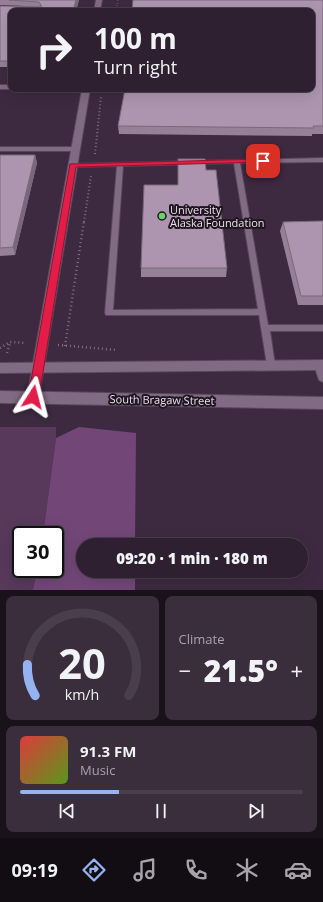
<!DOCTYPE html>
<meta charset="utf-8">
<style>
body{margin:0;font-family:"Open Sans",sans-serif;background:#3a2d3c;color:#f1f3f6;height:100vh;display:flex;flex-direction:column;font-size:15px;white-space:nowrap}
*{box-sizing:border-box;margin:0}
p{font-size:13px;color:#a7a3ab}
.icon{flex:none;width:22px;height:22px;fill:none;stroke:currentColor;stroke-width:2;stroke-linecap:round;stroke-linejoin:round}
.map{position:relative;height:590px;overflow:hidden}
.sheet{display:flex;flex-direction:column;gap:6px;padding:6px;background:#19121a;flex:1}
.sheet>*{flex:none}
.banner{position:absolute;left:8px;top:8px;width:307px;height:84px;border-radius:8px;box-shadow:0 4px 16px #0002,0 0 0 1px #493e4c;background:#2e2030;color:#f1f3f6;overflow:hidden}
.speed{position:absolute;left:12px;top:526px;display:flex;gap:8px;font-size:20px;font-weight:700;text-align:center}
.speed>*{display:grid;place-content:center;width:52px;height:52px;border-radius:50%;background:#2e2030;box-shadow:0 4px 16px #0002,0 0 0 1px #493e4c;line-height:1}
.speed .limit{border:2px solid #111;border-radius:6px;background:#fff;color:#111}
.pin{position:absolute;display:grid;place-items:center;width:34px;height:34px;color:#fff;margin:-17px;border-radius:8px;box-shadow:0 2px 6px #0006}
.me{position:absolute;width:44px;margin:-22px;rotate:9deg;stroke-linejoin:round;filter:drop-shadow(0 0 3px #0008)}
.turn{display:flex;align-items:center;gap:14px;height:84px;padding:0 20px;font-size:18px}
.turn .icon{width:52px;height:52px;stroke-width:2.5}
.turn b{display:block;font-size:28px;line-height:34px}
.big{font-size:30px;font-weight:800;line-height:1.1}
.sheet .tile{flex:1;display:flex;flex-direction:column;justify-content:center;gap:6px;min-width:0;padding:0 14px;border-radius:8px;background:#3a2d3c}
.sheet .dial{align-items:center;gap:0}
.dial svg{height:104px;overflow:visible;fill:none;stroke:#493e4c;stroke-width:7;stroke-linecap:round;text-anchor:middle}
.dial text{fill:#f1f3f6;stroke:none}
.song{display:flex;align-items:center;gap:12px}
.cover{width:48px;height:48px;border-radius:6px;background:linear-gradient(135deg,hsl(0 70% 55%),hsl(90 70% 35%))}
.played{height:4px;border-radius:2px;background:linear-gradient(90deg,#95b2f1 35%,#493e4c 35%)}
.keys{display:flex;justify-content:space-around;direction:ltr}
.heat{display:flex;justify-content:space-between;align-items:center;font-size:22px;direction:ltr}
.sheet .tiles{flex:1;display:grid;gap:6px;grid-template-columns:1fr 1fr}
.tile:last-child{grid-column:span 2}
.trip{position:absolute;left:76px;top:538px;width:232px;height:40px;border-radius:20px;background:#2e2030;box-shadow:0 4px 16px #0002,0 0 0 1px #493e4c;font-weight:800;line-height:40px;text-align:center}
.tabs{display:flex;height:64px;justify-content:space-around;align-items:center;background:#120d13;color:#a7a3ab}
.tabs .icon{width:28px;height:28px}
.tabs .active{color:#95b2f1}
.tabs b{font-size:18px;color:#f1f3f6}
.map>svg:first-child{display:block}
.green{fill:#58395c}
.forest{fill:#724778}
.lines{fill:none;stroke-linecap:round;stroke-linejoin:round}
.service-casing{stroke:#58475a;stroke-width:2}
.minor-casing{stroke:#58475a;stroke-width:2}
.secondary-casing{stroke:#58475a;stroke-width:2}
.path-far2{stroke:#806f82;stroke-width:1.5;stroke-dasharray:0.5 2;stroke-linecap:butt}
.path-far1{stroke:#806f82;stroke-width:2;stroke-dasharray:1 2.5;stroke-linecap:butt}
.path{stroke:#806f82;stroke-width:2.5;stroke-dasharray:1 3;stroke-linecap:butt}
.service{fill:#816b84;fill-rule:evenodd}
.minor{fill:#816b84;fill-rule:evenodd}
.secondary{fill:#816b84;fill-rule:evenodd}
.wall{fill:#958097}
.shaded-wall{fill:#79687b}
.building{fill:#ad95b0;stroke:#79687b}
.route{fill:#e11d48;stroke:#92132f}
.poi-dot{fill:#6ad363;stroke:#1f1620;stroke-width:1.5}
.labels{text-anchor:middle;stroke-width:4;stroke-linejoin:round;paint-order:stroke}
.poi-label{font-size:11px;fill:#ebdfed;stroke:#1f1620;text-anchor:start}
.street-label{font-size:11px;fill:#ebdfed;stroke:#1f1620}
</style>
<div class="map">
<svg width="323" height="590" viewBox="0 0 323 590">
<rect width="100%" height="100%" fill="#3d2a40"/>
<!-- green -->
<path class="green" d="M0,427H56V438L43,535H21V569H37L33,590H0Z"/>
<!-- forest -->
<path class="forest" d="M79,427L136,433L135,545H83V571H135V590H33L37,569H55V535H43L56,438Z"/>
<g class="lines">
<defs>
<g id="service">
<path d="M0,147H76L79,149L76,151H0Z"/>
<path d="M323,158V162L240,163L268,325H323V331H270L275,365L274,368L271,369L268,368L267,365L259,315H106L105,313L117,166L73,167L70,165L71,164ZM234,163L258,309L113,310L123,166Z"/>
</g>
<g id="minor">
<path d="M96,0H102L100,11H94Z"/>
<path d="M0,85H11L12,89H0Z"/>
<path d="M82,89H90L39,397L38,401L33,403L28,401L27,397Z"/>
<path d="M320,360L323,361V382L319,380L314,365L316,361Z"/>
</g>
<g id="secondary">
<path d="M323,360V370L0,373V363Z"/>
<path d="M0,391L323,397V409L0,403Z"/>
</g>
</defs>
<!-- service casing -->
<use href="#service" class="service-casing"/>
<!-- minor casing -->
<use href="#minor" class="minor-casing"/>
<!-- secondary casing -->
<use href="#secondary" class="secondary-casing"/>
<!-- path-far2 -->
<path class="path-far2" d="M116,11L118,0"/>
<!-- path-far1 -->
<g class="path-far1">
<path d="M95,154L101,97"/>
<path d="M84,222L91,176"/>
</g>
<!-- path -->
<g class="path">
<path d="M58,345L117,350"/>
<path d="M65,346L84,221"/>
<path d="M0,348L10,342L26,343"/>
<path d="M7,353L10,343"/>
</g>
<!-- service -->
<use href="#service" class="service"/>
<!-- minor -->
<use href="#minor" class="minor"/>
<!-- secondary -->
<use href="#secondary" class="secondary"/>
</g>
<!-- wall -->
<g class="wall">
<path d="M0,0H79L76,11H11V67H0V6H24L0,5Z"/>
<path d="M323,0V134H312V136L119,134L118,126L312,89Z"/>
<path d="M0,155H35L37,163L15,255L0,256Z"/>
<path d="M178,159L206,170L227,268L226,277H141V268L178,185Z"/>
<path d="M323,221V305H298L280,231L283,222Z"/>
</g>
<!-- shaded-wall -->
<g class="shaded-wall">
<path d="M76,0H79L76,11H73Z"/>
<path d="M35,155L37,163L15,255L13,247Z"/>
</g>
<!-- building -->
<g class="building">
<path d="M9,0H76L73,11H11V61H0V6L42,7L39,2Z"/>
<path d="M133,0H323V126H313L314,128L118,126L125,89H312V11H132Z"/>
<path d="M0,155H35L13,247L0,248Z"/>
<path d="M178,159H205L206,170H216L227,268H141L144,185H178Z"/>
<path d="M323,221V296H301L283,222Z"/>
</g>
<!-- route -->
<path class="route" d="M263,159L267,161L266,162L76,167L39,397L37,401L33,402L30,401L28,397L70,164Z"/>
<!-- markers -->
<circle class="poi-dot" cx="162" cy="216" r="4"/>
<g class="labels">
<!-- poi labels -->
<g class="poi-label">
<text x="170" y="214">University<tspan x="170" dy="13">Alaska Foundation</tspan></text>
</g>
<!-- street labels -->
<g class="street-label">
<text transform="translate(162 400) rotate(1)" y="4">South Bragaw Street</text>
</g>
</g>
</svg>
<div class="speed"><div class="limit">30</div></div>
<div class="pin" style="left:263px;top:161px;background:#d93025"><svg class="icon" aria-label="arrive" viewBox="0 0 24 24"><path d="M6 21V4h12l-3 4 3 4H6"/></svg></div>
<svg class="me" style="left:33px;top:397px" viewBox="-20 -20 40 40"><path d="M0-17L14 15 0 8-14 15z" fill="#e11d48" stroke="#fff" stroke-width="4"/></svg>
<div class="trip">09:20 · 1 min · 180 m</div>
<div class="banner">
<div class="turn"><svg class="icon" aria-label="right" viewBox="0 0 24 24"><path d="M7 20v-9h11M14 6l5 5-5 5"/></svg><div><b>100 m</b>Turn right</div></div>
</div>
</div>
<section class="sheet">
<div class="tiles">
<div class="tile dial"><svg viewBox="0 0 100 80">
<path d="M14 69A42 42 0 1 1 86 69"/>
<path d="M14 69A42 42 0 0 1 8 45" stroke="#95b2f1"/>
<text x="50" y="56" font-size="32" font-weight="700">20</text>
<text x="50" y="72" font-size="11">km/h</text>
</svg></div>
<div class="tile"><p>Climate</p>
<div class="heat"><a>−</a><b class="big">21.5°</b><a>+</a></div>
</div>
<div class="tile">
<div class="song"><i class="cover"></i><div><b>91.3 FM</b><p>Music</p></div></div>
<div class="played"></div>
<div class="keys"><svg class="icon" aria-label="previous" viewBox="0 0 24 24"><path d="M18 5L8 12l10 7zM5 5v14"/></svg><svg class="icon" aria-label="pause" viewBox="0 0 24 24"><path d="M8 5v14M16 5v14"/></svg><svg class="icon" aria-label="next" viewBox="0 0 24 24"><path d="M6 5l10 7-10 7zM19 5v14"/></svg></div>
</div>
</div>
</section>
<nav class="tabs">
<b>09:19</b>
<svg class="icon active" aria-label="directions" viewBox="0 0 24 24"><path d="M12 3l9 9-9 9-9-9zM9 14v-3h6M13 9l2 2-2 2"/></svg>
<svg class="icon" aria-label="music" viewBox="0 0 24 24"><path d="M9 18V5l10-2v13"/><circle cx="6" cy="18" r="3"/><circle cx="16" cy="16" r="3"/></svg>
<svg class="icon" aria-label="phone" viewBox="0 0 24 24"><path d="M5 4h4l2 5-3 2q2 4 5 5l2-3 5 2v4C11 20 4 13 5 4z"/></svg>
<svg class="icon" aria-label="climate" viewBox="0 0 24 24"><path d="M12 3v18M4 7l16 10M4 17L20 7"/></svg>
<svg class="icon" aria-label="car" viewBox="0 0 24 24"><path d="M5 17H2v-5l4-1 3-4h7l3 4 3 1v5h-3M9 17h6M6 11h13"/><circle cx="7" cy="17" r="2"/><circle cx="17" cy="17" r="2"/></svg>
</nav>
